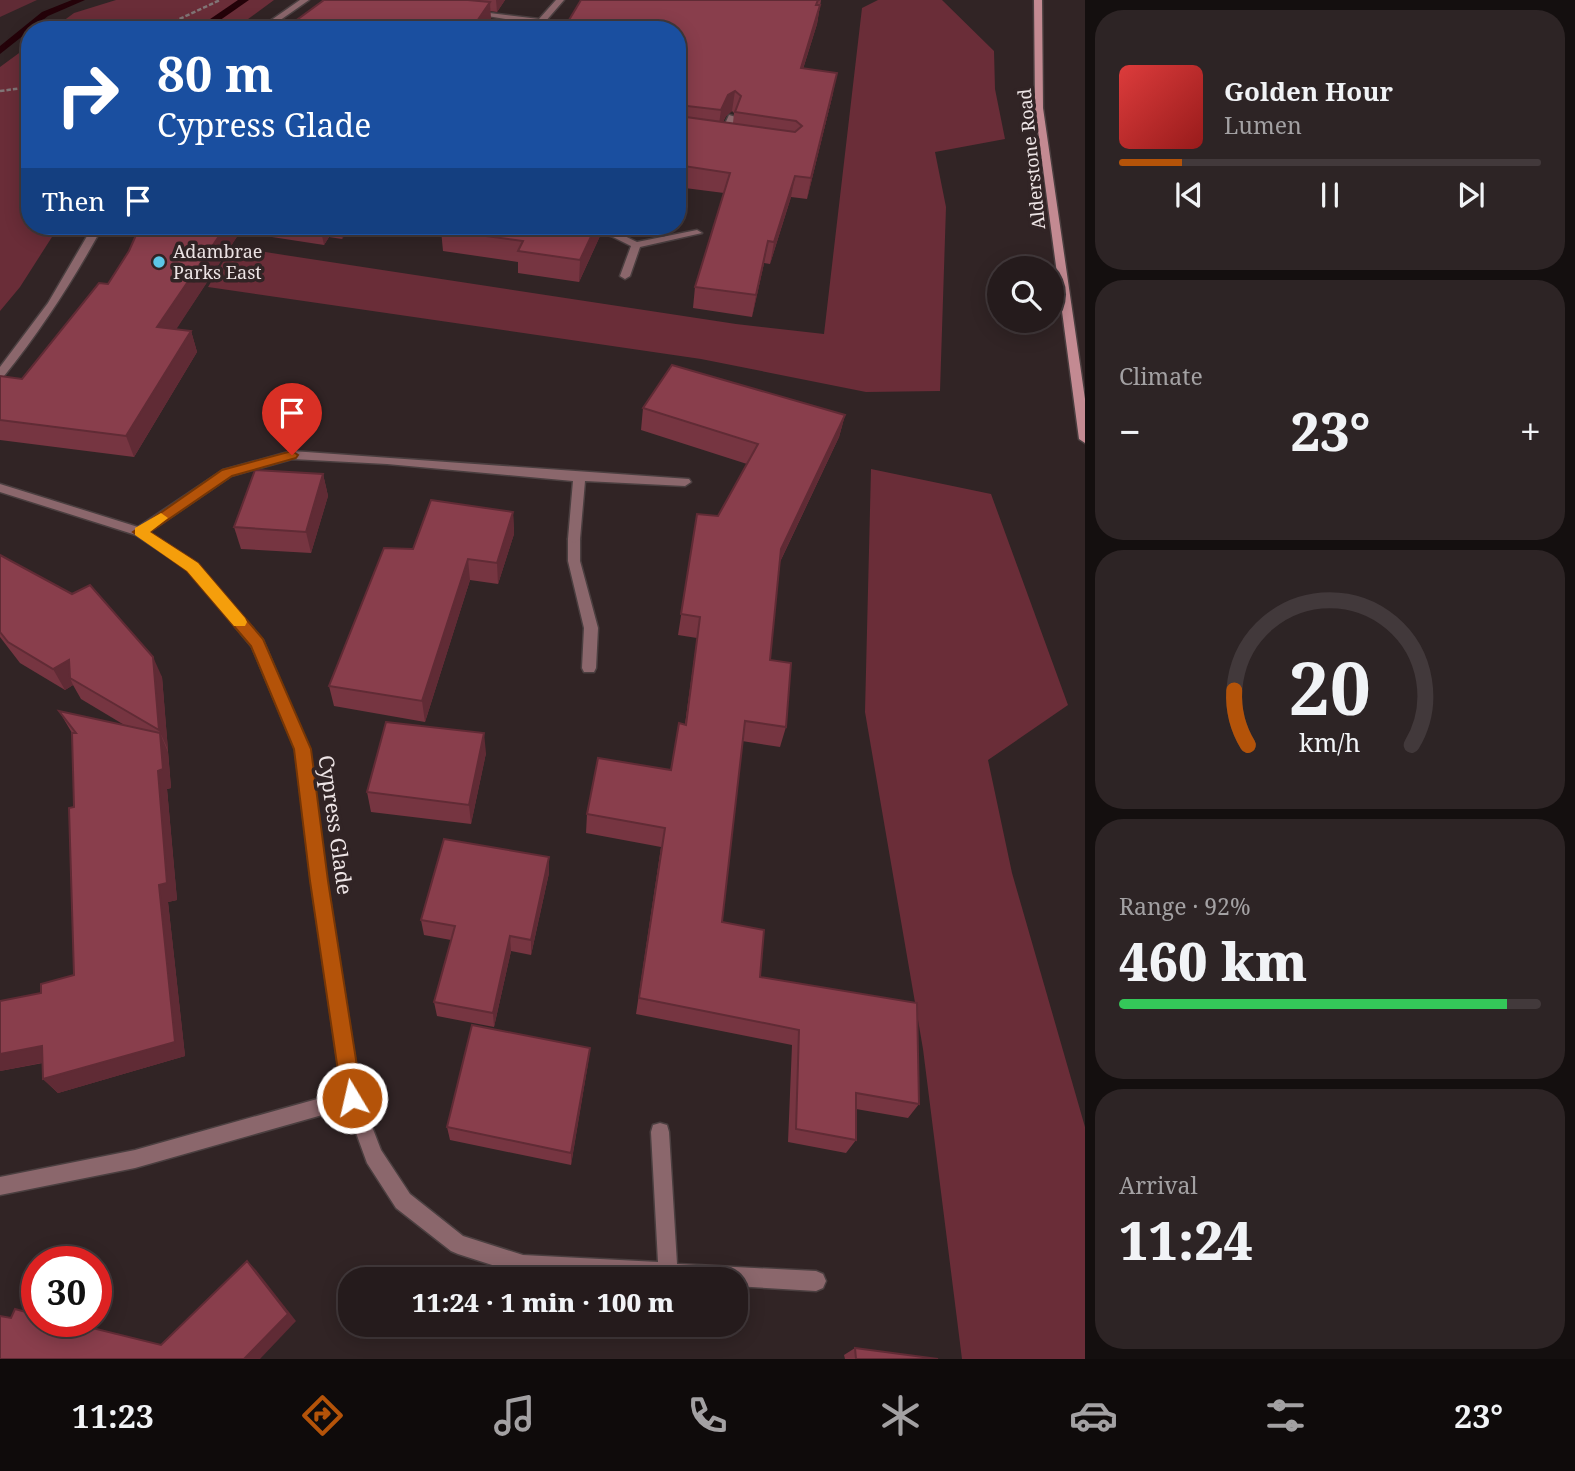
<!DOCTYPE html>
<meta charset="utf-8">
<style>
body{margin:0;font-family:"Noto Serif",serif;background:#2d2425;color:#f1f3f6;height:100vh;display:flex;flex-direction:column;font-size:26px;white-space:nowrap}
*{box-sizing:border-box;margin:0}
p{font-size:23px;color:#a3a1a3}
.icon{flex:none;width:38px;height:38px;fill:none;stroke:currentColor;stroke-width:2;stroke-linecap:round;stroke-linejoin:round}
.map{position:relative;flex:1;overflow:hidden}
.sheet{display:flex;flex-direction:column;gap:10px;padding:10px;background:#140f0f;width:490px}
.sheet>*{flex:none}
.hud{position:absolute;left:21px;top:21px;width:665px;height:214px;border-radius:28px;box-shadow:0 4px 18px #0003,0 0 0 2px #42393b;background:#1a4fa0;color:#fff;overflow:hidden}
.buttons{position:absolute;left:987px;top:256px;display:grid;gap:14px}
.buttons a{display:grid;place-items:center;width:77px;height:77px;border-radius:50%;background:#251b1c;box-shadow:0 4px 18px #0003,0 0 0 2px #42393b;font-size:35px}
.speed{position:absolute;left:21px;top:1246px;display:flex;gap:14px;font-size:35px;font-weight:700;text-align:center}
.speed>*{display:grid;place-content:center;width:91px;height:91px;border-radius:50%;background:#251b1c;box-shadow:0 4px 18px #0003,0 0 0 2px #42393b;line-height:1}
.speed .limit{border:10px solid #d22;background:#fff;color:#111}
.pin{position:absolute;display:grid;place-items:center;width:60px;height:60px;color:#fff;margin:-72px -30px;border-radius:50% 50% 50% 0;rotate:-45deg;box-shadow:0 0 7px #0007}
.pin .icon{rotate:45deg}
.me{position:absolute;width:77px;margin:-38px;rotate:351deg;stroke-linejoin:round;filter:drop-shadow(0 0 5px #0008)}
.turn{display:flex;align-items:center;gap:24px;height:147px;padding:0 21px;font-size:32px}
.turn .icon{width:91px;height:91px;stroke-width:2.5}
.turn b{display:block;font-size:49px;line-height:60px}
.then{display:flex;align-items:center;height:66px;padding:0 21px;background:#0003;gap:14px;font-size:26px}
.big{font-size:52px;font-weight:800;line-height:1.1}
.sheet .tile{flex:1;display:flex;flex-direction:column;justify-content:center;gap:10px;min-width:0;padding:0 24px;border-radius:28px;background:#2d2425}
.sheet .dial{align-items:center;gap:0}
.dial svg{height:182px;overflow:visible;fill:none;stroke:#42393b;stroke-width:7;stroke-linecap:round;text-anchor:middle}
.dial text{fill:#f1f3f6;stroke:none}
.song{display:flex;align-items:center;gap:21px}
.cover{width:84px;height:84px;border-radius:10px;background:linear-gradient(135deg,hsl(0 70% 55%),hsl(0 70% 35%))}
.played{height:7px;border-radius:4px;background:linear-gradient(90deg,#b45309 15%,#42393b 15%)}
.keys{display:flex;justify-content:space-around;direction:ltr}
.heat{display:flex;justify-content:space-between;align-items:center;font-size:38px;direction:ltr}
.charge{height:10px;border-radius:5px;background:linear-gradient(90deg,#34c759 92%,#42393b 0)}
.trip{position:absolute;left:338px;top:1267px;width:410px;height:70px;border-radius:28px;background:#251b1c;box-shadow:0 4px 18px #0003,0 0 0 2px #42393b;font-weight:800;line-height:70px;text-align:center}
.tab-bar{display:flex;height:112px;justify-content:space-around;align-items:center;background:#0f0b0b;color:#a3a1a3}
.tab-bar .icon{width:49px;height:49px}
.tab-bar .active{color:#b45309}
.tab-bar b{font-size:32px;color:#f1f3f6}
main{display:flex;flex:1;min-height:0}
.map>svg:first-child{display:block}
.green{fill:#6a2d38}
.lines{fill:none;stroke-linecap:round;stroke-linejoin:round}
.stream{fill:#240209;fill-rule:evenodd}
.lane-casing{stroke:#4b3f40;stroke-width:3}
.street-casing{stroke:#4b3f40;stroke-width:3}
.secondary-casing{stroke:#4b3f40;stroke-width:3}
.path{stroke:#817576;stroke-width:2.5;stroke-dasharray:4.5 2;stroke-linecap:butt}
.lane{fill:#8b676c;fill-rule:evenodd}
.street{fill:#8b676c;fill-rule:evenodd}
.secondary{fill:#c38a92;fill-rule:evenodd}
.wall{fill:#763541;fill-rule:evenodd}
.shaded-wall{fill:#602b35}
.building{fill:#893e4c;stroke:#602b35;stroke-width:2}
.route{fill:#b45309;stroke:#753606;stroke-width:2}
.slow{fill:#f59e0b}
.poi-dot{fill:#5cc7e7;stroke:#312425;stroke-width:2.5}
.labels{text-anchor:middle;stroke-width:7;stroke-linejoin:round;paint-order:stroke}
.far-street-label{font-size:18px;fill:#ede4e5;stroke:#312425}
.far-poi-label{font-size:18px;fill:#ede4e5;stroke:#312425;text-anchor:start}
.street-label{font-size:21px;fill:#ede4e5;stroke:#312425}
</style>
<main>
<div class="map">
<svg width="1085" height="1359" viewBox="0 0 1085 1359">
<rect width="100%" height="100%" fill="#312425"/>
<!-- green -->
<g class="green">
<path d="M116,0H274L233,30H51L74,13Z"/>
<path d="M878,0H942L994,51L995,89L1005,139L935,152L946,207L940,391L866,392L701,359L208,287L232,247L736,324L824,334L862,8Z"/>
<path d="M30,45V226H59L20,287L0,311V67Z"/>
<path d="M871,469L991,494L1068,705L988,760L1012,873L1085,1127V1359H962L923,1049L865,712Z"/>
</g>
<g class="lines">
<!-- stream -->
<g class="stream">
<path d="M72,0H85L48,16L0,54V46L42,12Z"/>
<path d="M238,0H249L206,30H194Z"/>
<path d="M30,185V194L23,193V189Z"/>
</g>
<defs>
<path id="lane" d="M574,535L580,539V561L598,628L596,668L594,672H584L582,668L584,628L568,561V539Z"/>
<g id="street">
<path d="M300,0H309L266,30H257Z"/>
<path d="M556,0H564L538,30L532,28L536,24L469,13L473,11L539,19Z"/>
<path d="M729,115L736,117L726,139H720L719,137Z"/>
<path d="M93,226H103C74,279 42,329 4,376L0,377V367L48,303Z"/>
<path d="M570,226H588L614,231L637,242L697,230L702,233L640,247L630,276L625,279L620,276L631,246L611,236Z"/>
<path d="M292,451L689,479L691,482L685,486L585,481L580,539L574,543L568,539L573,481L387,464L292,459L231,476L149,532L198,564L263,640L309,749L327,881L361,1098L381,1150L410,1194L463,1236L523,1255L658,1262L651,1132L653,1125L660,1123L667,1125L669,1132L677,1264L816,1271L823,1274L826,1281L823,1288L816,1291L735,1286V1279H603L523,1275L458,1254L451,1251L396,1208L367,1163L347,1108L135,1168L0,1195V1177L135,1150L342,1092L311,881L295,749L252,647L188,570L136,535L0,492V484L138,527L223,470Z"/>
</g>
<path id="secondary" d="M1034,0H1042L1043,108L1085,399V443L1079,439L1035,108Z"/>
</defs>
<!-- lane casing -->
<use href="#lane" class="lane-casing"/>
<!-- street casing -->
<use href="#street" class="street-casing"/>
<!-- secondary casing -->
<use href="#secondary" class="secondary-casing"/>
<!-- path -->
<g class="path">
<path d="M156,30L220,0"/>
<path d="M0,91L30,87"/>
</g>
<!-- lane -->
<use href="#lane" class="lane"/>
<!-- street -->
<use href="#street" class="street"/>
<!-- secondary -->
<use href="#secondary" class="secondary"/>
</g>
<!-- wall -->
<g class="wall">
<path d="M324,0H505L497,12L490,11L491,21L485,30H283Z"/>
<path d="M821,0L817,24L803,69L833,93L807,199L791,197L770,264L764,263L752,317L693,308L695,287L724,193L677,187V30ZM732,111L734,113L733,123L723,122L726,116Z"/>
<path d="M140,226H351L342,239L329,237L324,245L240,232L176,329L191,331L197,352L134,457L0,440V376L22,379L108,284L129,251Z"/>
<path d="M441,230L600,236L579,282L518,273V262L443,251Z"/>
<path d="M643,408L845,415L839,437L780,562L770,660L786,727L780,747L742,741L722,922L760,977L919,1104L908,1118L856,1109V1140L846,1153L788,1142L792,1045L636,1014L661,847L586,833L587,814L671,770L685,724L697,638L678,635L697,514L718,516L747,464L641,430Z"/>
<path d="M323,474L328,496L311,553L241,549L234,527Z"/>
<path d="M513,512L514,534L498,584L470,580L425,722L334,706L329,686L413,549Z"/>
<path d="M0,555L162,677L171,788L167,789L177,900L168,902L185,1056L58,1093L43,1079V1063L0,1071V1001L41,993L74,975V807L72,733L59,711L126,726L81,699L73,685L65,690L20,663L0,637Z"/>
<path d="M486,753L471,824L371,812L367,792Z"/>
<path d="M549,873L531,955L511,951L494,1027L437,1016L434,1002L451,940L424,935L421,920Z"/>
<path d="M590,1048L588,1063L571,1165L450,1140L447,1127Z"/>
<path d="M855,1348L938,1359H845L844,1355Z"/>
</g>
<!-- shaded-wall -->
<g class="shaded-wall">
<path d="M0,0H37L0,17Z"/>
<path d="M496,0H505L497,12Z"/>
<path d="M490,2L491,21L485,30H471Z"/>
<path d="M820,5L817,24L797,88L801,68Z"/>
<path d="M837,73L833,93L807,199L811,178Z"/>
<path d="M735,91L732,111L726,116L718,131L721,110L728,95Z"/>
<path d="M795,176L791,197L770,264L774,242Z"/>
<path d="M226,226H238L240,232L164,348L157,327Z"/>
<path d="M320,226H328L329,237L324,245Z"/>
<path d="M340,226H351L342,239Z"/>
<path d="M596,226H600V236L579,282L580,260Z"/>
<path d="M768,241L764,263L752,317L756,295Z"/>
<path d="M191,331L197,352L134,457L126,436Z"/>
<path d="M845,415L839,437L776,570L781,549Z"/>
<path d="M323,474L328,496L311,553L306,532Z"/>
<path d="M513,512L514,534L498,584L497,563Z"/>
<path d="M468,559L470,580L425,722L422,701Z"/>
<path d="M153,657L162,677L168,750L159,730Z"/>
<path d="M69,660L70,678L73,685L65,690L53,669Z"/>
<path d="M160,733L168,752L171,788L167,789L177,900L168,902L185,1056L58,1093L43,1079L159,885L158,771Z"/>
<path d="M484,733L486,753L471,824L469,805Z"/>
<path d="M549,857V873L531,955V940Z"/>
<path d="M510,936L511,951L494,1027L493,1013Z"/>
<path d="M42,1046L56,1060L0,1071V1054Z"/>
<path d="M590,1048L588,1063L571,1165V1153Z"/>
<path d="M247,1261L256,1270L296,1321L260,1359H244Z"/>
</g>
<!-- building -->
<g class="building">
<path d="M324,0H468L490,2L471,30H283Z"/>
<path d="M581,0H818L816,5H820L801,68L837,73L811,178L795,176L774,242L768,241L756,295L695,287L730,173L677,165V111L679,116L795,132L802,126L796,121L735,112L741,96L735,91L728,95L721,110L679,105L677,107V30H563Z"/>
<path d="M140,226H226L157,327L191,331L126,436L0,420V376L22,379L99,283L108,284L129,251Z"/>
<path d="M443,226H596L580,260L518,251L523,241L441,230Z"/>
<path d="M672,365L845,415L781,549L770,660L791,663L786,727L745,721L722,922L764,930L760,977L917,1003L919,1104L856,1093V1140L796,1129L799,1030L639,998L665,828L587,814L598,758L671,770L679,723L686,725L700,617L681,614L697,514L718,516L758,444L643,408Z"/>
<path d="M255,470L323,474L306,532L234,527Z"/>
<path d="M431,500L513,512L497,563L468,559L422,701L329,686L384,548L413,549Z"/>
<path d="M0,555L72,594L90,585L153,657L159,730L70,678L69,660L53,669L8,642L0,632Z"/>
<path d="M59,711L160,733L163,769L158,771L167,883L159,885L175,1042L43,1079L42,1046L0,1054V1001L41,993V984L74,975L69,808L74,807L72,733H76Z"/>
<path d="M386,722L484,733L469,805L367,792Z"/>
<path d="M444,839L549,857L531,940L510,936L493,1013L434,1002L455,926L421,920Z"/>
<path d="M472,1025L590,1048L571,1153L447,1127Z"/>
<path d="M247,1261L288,1314L244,1359H0V1316L11,1318L15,1309L37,1315V1321H64L161,1345Z"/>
<path d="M855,1348L938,1359H856Z"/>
</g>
<!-- route -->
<path class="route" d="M292,451L298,455L296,458L232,476L150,532L198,563L263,639L311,749L328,881L362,1098L359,1106L352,1109L345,1106L342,1098L310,881L294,749L251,646L187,571L133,532L222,470Z"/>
<!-- slow -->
<path class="slow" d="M161,513L168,518L150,532L198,563L245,618L247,622L245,626H234L187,571L135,535V528Z"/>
<!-- markers -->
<circle class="poi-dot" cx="159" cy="262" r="7"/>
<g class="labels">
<!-- far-street labels -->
<g class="far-street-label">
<text transform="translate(1032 159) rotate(-96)" y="6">Alderstone Road</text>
</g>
<!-- far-poi labels -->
<g class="far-poi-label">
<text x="173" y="258">Adambrae<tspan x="173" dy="21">Parks East</tspan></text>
</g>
<!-- street labels -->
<g class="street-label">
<text transform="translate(335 825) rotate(82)" y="7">Cypress Glade</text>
</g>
</g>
</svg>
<div class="buttons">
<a><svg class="icon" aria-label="search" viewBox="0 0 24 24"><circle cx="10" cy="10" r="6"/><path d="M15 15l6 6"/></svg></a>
</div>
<div class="speed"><div class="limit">30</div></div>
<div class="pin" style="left:292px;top:455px;background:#d93025"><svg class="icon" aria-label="arrive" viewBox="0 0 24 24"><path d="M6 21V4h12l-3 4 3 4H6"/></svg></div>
<svg class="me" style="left:352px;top:1098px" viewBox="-20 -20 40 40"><circle r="17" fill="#b45309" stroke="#fff" stroke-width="3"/><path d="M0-11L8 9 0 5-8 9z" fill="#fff"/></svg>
<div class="trip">11:24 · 1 min · 100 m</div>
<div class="hud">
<div class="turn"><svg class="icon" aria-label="right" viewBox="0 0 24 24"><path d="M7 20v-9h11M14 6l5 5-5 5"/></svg><div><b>80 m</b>Cypress Glade</div></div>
<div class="then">Then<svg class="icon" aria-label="arrive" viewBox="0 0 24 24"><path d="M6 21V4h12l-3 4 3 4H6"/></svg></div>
</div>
</div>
<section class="sheet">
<div class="tile">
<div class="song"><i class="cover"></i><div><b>Golden Hour</b><p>Lumen</p></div></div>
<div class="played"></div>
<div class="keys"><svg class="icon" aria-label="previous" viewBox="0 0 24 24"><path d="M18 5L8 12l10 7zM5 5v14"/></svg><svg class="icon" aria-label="pause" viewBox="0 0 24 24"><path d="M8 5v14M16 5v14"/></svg><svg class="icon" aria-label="next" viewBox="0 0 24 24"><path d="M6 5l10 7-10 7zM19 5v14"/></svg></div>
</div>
<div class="tile"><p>Climate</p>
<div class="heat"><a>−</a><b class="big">23°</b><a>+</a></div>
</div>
<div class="tile dial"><svg viewBox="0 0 100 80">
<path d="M14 69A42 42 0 1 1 86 69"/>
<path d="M14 69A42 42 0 0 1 8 45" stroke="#b45309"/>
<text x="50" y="56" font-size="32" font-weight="700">20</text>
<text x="50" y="72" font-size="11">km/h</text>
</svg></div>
<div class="tile"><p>Range · 92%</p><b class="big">460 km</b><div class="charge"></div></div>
<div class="tile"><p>Arrival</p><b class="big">11:24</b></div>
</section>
</main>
<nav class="tab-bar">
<b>11:23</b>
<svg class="icon active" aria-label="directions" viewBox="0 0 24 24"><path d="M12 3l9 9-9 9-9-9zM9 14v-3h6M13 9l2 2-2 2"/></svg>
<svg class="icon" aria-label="music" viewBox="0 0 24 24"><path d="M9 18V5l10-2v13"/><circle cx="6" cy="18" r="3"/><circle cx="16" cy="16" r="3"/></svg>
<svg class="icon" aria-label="phone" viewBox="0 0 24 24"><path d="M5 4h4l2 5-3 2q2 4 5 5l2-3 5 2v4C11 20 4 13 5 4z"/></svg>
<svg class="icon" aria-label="climate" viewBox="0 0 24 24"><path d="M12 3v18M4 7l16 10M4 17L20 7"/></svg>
<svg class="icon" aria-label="car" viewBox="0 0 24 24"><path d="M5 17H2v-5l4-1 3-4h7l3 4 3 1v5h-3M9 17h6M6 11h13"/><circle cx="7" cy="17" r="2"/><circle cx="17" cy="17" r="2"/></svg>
<svg class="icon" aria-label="filters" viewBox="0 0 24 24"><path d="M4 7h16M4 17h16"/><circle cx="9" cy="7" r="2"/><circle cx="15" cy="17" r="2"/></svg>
<b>23°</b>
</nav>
